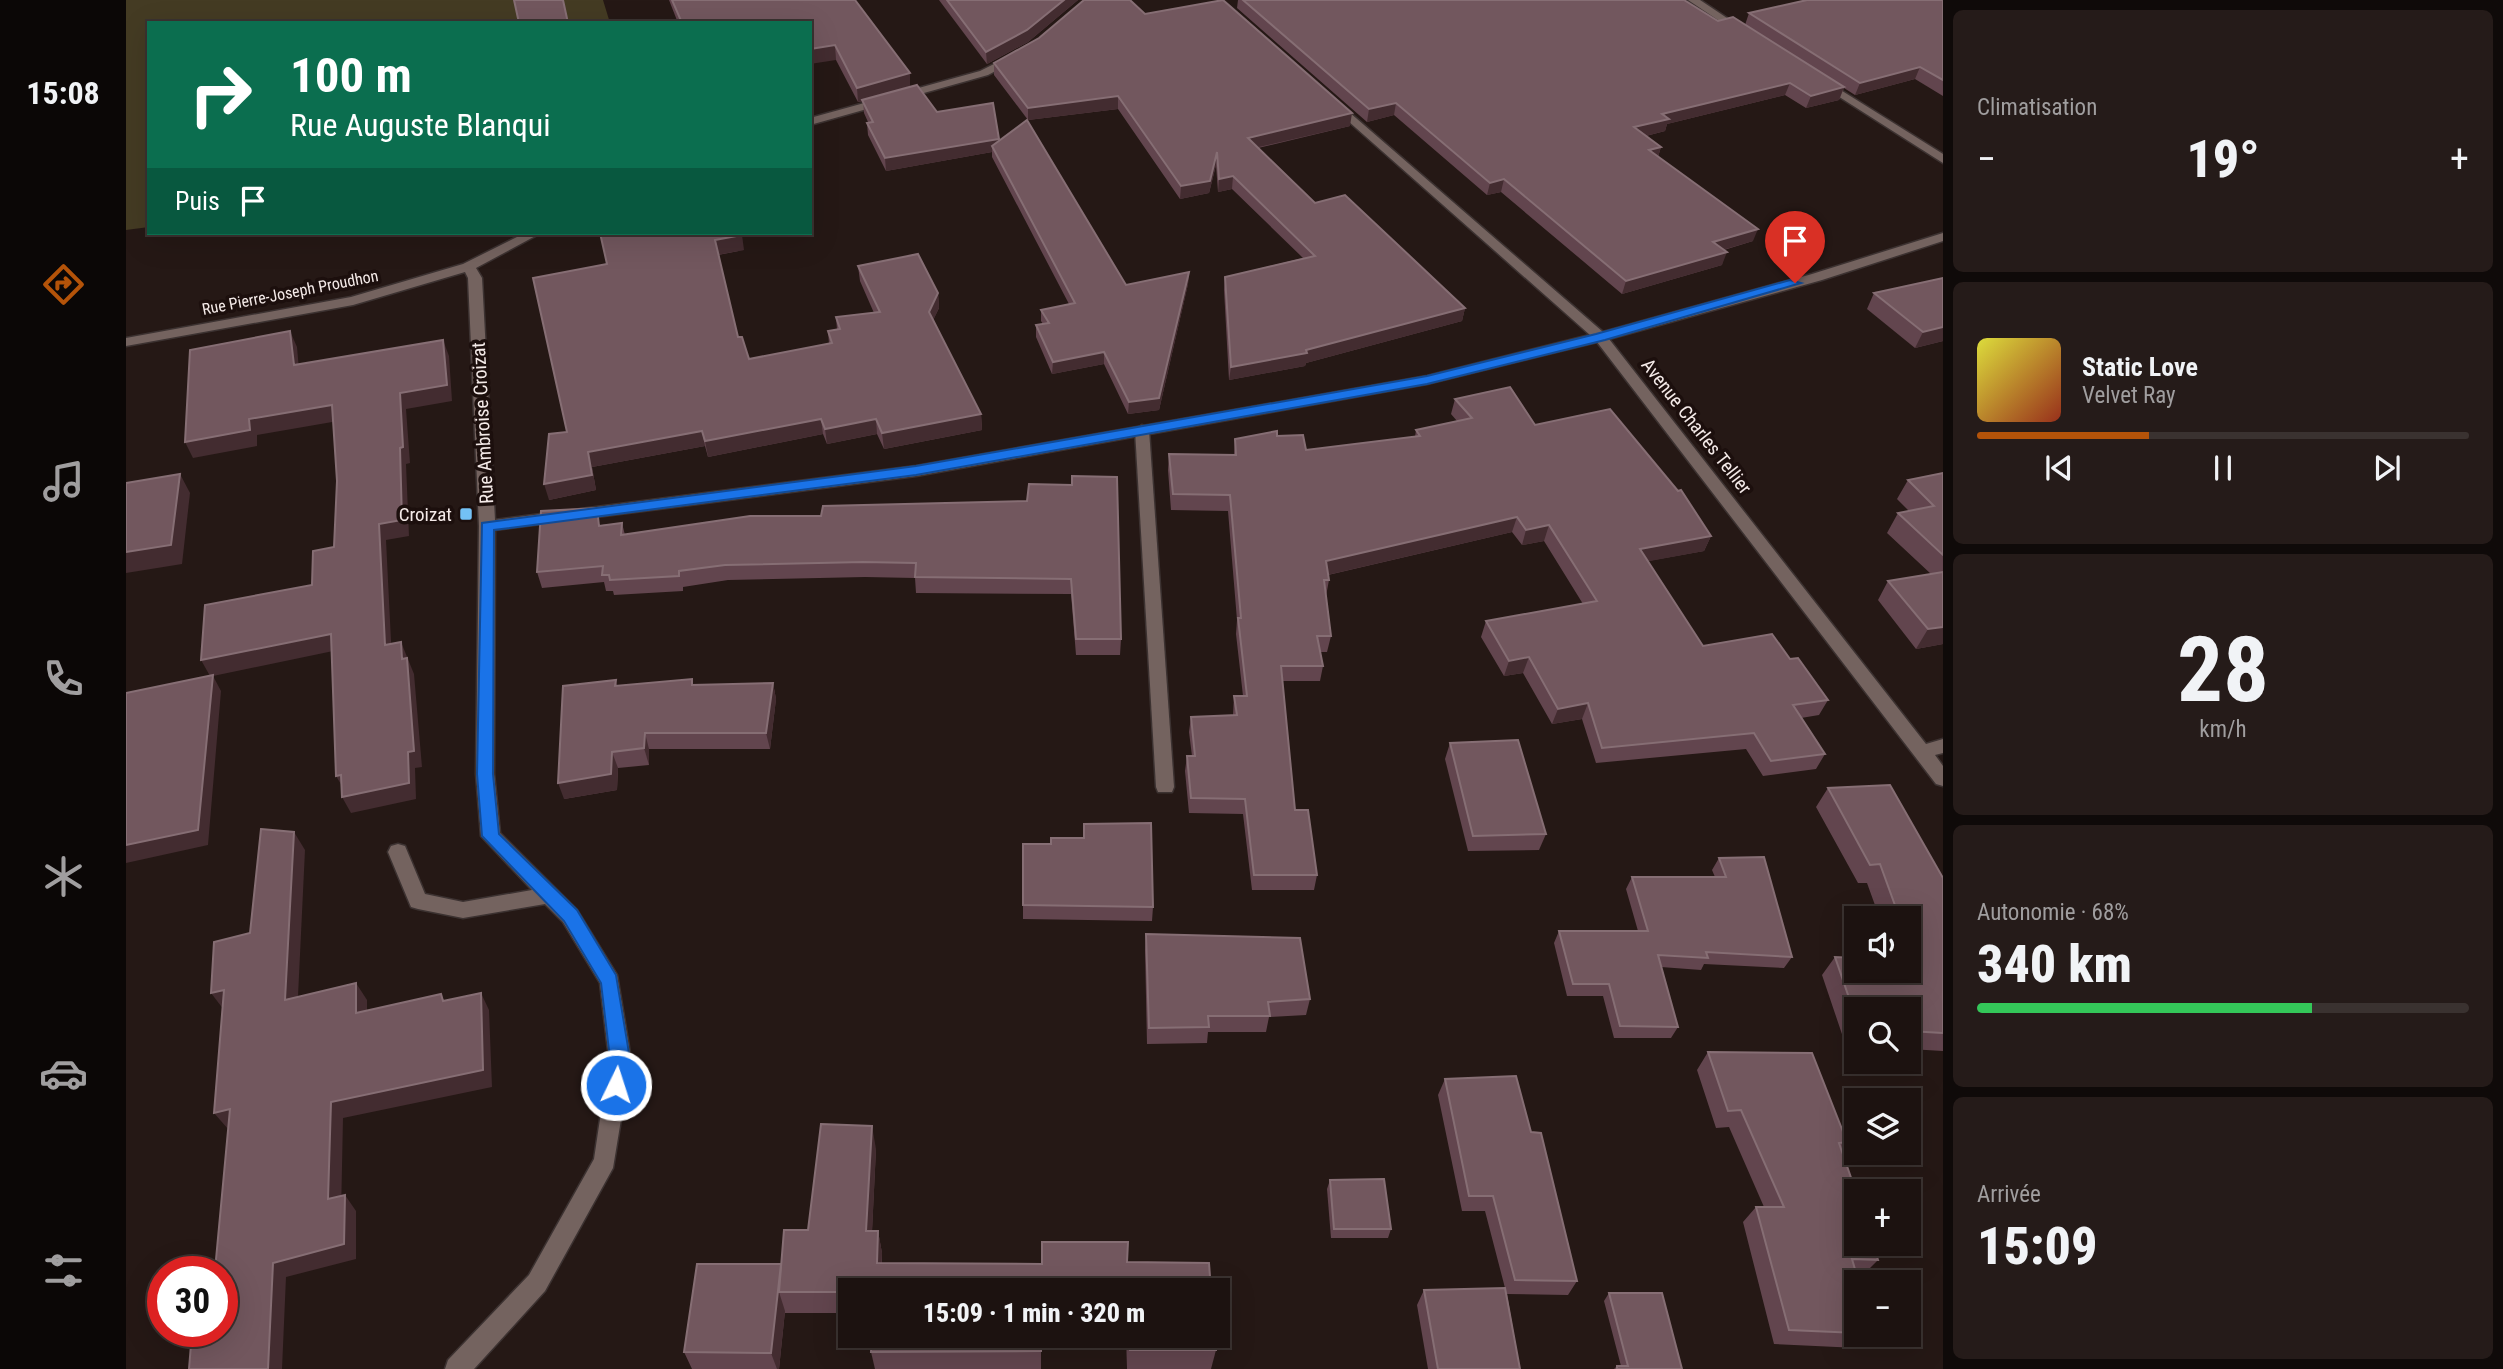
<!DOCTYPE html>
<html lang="fr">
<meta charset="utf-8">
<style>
body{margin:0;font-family:"Roboto Condensed",sans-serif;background:#251b19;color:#f1f3f6;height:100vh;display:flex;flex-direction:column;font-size:26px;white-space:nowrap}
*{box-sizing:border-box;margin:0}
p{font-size:23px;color:#a09e9f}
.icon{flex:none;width:38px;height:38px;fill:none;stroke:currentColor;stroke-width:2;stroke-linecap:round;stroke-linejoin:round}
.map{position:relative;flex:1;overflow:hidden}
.drawer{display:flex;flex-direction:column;gap:10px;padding:10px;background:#0f0a09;width:560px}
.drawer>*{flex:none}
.guide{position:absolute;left:21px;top:21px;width:665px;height:214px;border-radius:0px;box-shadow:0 7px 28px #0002,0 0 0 2px #3a3230;background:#0b6e4f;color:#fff;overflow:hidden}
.buttons{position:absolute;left:1718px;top:906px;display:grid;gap:14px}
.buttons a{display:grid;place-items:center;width:77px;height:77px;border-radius:0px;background:#1c1210;box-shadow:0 7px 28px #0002,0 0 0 2px #3a3230;font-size:35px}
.speed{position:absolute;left:21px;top:1256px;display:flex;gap:14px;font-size:35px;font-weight:700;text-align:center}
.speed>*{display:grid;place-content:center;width:91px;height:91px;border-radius:50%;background:#1c1210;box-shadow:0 7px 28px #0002,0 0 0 2px #3a3230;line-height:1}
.speed .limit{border:10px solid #d22;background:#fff;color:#111}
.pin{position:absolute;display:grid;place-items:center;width:60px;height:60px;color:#fff;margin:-72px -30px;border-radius:50% 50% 50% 0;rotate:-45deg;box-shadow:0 0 7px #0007}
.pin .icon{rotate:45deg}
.me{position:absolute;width:77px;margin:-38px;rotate:4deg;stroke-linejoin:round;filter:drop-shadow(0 0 5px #0008)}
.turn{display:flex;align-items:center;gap:24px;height:147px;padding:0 28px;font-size:32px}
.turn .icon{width:91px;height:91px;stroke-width:2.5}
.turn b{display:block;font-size:49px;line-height:60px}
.then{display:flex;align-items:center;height:66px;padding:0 28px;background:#0003;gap:14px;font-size:26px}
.big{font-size:52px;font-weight:800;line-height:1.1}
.drawer .widget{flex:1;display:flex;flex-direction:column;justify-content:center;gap:10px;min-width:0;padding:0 24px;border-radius:10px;background:#251b19}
.drawer .dial{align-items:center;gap:0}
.dial b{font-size:91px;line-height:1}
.song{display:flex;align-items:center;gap:21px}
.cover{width:84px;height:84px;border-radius:10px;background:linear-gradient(135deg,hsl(60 70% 55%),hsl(10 70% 35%))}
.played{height:7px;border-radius:4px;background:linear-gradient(90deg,#b45309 35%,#3a3230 35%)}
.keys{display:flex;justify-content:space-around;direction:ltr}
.heat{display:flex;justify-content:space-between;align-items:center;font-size:38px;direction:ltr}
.charge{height:10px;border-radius:5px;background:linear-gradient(90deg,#34c759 68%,#3a3230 0)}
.trip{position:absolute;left:712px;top:1278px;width:392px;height:70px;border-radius:0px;background:#1c1210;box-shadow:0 7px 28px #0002,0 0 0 2px #3a3230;font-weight:800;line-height:70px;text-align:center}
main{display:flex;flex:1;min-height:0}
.dock{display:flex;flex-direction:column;width:126px;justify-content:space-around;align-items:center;background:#0b0706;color:#a09e9f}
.dock .icon{width:49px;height:49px}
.dock .on{color:#b45309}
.dock b{font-size:32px;color:#f1f3f6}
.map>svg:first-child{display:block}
.green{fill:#443b23}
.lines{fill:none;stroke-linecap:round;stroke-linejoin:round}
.lane-casing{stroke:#3c3231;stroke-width:3}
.street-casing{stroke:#3c3231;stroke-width:3}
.lane{fill:#74635f;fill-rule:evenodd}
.street{fill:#74635f;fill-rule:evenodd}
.wall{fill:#62454e}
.shaded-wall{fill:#432c30}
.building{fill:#72575e;stroke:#866e74;stroke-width:2}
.route{fill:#1a73e8;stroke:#114b97;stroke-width:2}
.poi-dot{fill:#73c1f5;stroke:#1c0f0d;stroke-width:2.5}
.labels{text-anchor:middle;stroke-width:7;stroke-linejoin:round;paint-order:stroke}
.far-street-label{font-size:16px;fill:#f4eae8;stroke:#1c0f0d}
.street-label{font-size:19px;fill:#f4eae8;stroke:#1c0f0d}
.poi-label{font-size:19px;fill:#f4eae8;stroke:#1c0f0d;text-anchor:end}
</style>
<main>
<nav class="dock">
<b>15:08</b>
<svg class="icon on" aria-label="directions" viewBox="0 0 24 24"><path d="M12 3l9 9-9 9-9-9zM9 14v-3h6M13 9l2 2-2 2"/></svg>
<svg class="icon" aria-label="music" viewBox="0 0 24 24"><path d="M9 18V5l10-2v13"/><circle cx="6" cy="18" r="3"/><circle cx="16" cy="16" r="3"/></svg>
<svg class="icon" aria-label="phone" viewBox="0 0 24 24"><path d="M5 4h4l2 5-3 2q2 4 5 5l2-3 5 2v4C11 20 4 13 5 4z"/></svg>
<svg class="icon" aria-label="climate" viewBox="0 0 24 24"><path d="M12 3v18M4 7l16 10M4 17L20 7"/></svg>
<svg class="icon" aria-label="car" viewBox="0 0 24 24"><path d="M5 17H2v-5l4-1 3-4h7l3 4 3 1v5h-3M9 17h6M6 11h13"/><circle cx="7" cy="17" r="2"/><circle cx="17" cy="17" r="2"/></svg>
<svg class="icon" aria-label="filters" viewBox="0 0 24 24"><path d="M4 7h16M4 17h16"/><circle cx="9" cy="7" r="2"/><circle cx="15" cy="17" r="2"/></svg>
</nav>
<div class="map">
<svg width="1817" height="1369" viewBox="0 0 1817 1369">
<rect width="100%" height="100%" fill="#251815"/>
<!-- green -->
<path class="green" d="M0,0H477L484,23H23V227L0,230Z"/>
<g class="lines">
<defs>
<path id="lane" d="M1016,425L1023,430L1048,787L1046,792H1032L1030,787L1009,430Z"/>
<g id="street">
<path d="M1562,0H1574L1622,32L1613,34Z"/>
<path d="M884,56L894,58L862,75L684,125V118L854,71Z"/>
<path d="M1697,79L1817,154V163L1693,84L1691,82Z"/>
<path d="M1208,99L1477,332L1686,274L1817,233V241L1696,280L1483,339L1800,744L1817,739V753L1809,755L1817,766V786L1810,784L1471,342L1301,384L790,476L369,530L368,774L374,833L451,910L491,975L505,1059L487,1168L419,1291L348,1369H319L322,1360L403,1275L468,1159L483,1059L474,983L437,922L419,904L337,918L292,909L285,907L262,852L265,846L272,844L279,846L299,894L337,902L406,890L355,836L350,774L353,526L342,278L339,272L227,305L0,346V338L225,297L337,264L399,233H415L350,268L356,278L369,520L790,466L1301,376L1464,335L1204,105L1202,103Z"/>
</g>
</defs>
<!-- lane casing -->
<use href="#lane" class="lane-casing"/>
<!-- street casing -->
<use href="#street" class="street-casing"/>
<!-- lane -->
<use href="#lane" class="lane"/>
<!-- street -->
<use href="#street" class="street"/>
</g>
<!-- wall -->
<g class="wall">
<path d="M543,0H729L784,73V87L811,112L873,140L1000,285L1063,272L1062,284L1033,410L1002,414L978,364L926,374L910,337V325L917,324L915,321V310L943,304L866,157V152L760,171L742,135L741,123L742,122L738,113L737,101L732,102L710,60L684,23H552Z"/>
<path d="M813,0H952L902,42L861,64Z"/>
<path d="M1112,0H1558L1592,21L1619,25L1623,13L1817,0V96L1789,79L1729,95L1718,88L1713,100L1680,108L1659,95L1541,124L1539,131L1520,136L1535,147L1532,157L1627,241L1598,250L1596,265L1496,294L1375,192L1361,195L1268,115L1241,122L1111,8Z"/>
<path d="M1019,14L1224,126L1132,148L1189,203L1339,308L1336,321L1180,363L1179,366L1103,380L1098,290L1099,277L1177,258L1106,189L1092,192L1090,165L1083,193L1054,199L992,109L902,120L868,75V63L913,38Z"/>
<path d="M618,250L592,255L612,337L623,359L703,344L702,331L711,330L710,317L748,313L734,281L732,266L812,293L813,308L807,320L855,414L856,430L758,449L751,434L701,444L697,434L582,457L579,446L466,467L470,490L423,500L441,432L481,264Z"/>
<path d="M1748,293L1817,341L1789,348L1741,309Z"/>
<path d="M1329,399L1409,425L1585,536L1578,551L1522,561L1577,646L1664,659L1702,700L1693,715L1675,718L1699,754L1690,769L1637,776L1620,749L1470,763L1456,719L1426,724L1397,673L1378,676L1355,637L1360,621L1457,604L1418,541L1396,545L1386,532L1202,575L1203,580L1200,596L1205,636L1201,652H1194L1197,666L1194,681H1156L1169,810L1191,875L1188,890H1126L1117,814L1063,813L1059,771L1061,756H1066L1063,732L1065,717L1107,715L1108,696H1117L1110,634L1111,620L1102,511L1045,510L1042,470L1043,454L1108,455L1109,439L1151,436L1180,450L1289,437L1290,430L1331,421L1325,414Z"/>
<path d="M1817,473V644L1790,649L1752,600L1762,581L1805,574L1761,533L1772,513L1783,511L1771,499L1782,480Z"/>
<path d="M901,501L995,639L994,655H950L945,594L790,593L789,578L739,577L602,580L557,587V591L488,595L487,591H480L478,582L416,588L411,572L475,525L496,523L499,535L695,516Z"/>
<path d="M490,680L491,686L647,683L650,699L644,749H523V765L492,768L491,790L438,799Z"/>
<path d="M1324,743L1420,834L1413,850L1342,851L1319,759Z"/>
<path d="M1702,788L1817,878V1051L1783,1049V1010H1731V1046H1720L1696,975L1709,957L1783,971V919H1754L1741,883H1732L1690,807Z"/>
<path d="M958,824L1027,907L1026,921L897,919V844H925L958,838Z"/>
<path d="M1593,858L1666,957L1658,968L1578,964L1575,970L1535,967L1552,1027L1545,1038H1488L1477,996H1441L1428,943L1433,931H1512L1500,889L1506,877H1589L1586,870Z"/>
<path d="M1020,934L1184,999L1180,1015L1143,1017L1140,1032H1082L1081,1043L1021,1044L1019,950Z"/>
<path d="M1582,1052L1721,1142L1715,1149L1752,1260L1737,1275H1731V1335H1746L1732,1348L1648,1344L1617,1222L1630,1207H1638L1603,1127L1590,1128L1571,1070Z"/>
<path d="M1319,1079L1405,1132L1451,1281L1442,1295L1381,1294L1394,1369H1302L1291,1305L1298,1290L1379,1288L1359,1211H1336L1312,1095Z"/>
<path d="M750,1149L746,1231H752L756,1253V1263L915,1264L1001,1262L724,1290V1313H659V1311L653,1369H566L558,1352L655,1264Z"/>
<path d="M1204,1180L1265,1229L1262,1238H1205L1201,1189Z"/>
<path d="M1483,1293L1556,1369H1488L1491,1366H1495L1478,1301Z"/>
<path d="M915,1335V1369H749L745,1352Z"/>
<path d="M1000,1335H1089L1090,1350L1085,1369H1001Z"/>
</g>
<!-- shaded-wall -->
<g class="shaded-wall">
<path d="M938,0H952L902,42L861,64L860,52Z"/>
<path d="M709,45L710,60L684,64V49Z"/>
<path d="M1794,67L1789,79L1729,95L1734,83Z"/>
<path d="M784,73V88L732,102L731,88Z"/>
<path d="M1664,83L1659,95L1541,124L1539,131L1504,140L1508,127L1536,114Z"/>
<path d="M1718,87L1713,100L1680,108L1685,96Z"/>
<path d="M992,96V109L902,120V108Z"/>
<path d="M1270,103L1268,115L1241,122L1243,109Z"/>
<path d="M1226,113L1224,126L1120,150L1122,138Z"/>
<path d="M873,139V151L866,146V152L760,171L759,158Z"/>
<path d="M1535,147L1531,160L1523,150Z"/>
<path d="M1091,152L1090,165L1083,193L1054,199L1055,186Z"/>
<path d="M1107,176L1106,189L1092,192L1093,179Z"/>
<path d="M1378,179L1375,192L1361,195L1364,183Z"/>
<path d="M1632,229L1627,241L1583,254L1587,242Z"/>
<path d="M616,235L618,250L591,255L589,240Z"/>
<path d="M1601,252L1596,265L1496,294L1500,281Z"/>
<path d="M1063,272L1062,284L1033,410L1002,414L1003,402Z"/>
<path d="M812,293L813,308L804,327L803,312Z"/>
<path d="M1339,308L1336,321L1180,363L1179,366L1103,380L1105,367L1180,350Z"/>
<path d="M1817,327V341L1789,348L1797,332Z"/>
<path d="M164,331L171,347L174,381L168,365Z"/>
<path d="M317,340L323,356L326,401L280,409L284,463L280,464L283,536L260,540L266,661L259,645L253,524L274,448V393Z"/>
<path d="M978,352V364L926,374L927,362Z"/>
<path d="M206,405L212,421L131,435V446L67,458L59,442L123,419Z"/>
<path d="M855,414L856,430L758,449L756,433Z"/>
<path d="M695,419L697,434L582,457L579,441Z"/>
<path d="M750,419L751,434L701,444L699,429Z"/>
<path d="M576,431L579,446L466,467L470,490L423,500L418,484L462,452Z"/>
<path d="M54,474L64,493L56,564L0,573V552Z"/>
<path d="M1391,517L1386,532L1197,576L1200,561Z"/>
<path d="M1423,525L1418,541L1396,545L1400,530Z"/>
<path d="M1585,536L1578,551L1508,564L1514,549Z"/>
<path d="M1817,627V644L1790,649L1802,629Z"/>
<path d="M205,634L212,650L87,676L95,691L82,845L0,863V845L84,676L75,660Z"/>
<path d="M275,642L288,674L296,767L289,768L290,799L225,813L216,797L276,659Z"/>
<path d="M1403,657L1397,673L1378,676L1383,661Z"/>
<path d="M647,683L650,699L644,749L640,733Z"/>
<path d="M1462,703L1456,719L1426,724L1432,709Z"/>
<path d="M519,733L523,749V765L518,748Z"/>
<path d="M486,752L492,768L491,790L438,799L432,783Z"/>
<path d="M215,775L219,791L210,776Z"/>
<path d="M168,832L179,850L171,1017L159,1000Z"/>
<path d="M230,983L241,1000V1030L230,1013Z"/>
<path d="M98,990V1010L85,993Z"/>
<path d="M355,993L363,1010L366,1087L217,1118L215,1215L202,1199L205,1102Z"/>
<path d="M104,1109L117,1126L102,1129L88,1113Z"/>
<path d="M746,1126L750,1149L745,1253L740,1231Z"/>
<path d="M219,1195L230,1211V1259L160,1277L156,1369H142L147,1263Z"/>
<path d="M752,1231L756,1253L755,1284L751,1263Z"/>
<path d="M655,1264L653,1292L659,1311L653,1369H651L645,1353Z"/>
</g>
<!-- building -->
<g class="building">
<path d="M388,0H437L442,23H393Z"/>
<path d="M546,0H729L784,73L731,88L709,45L684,49V23H556Z"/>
<path d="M821,0H938L901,30L860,52Z"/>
<path d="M958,0H1004L1019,14L1097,0L1226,113L1122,138L1189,203L1219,195L1339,308L1180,350L1181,353L1105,367L1099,277L1189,256L1107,176L1093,179L1091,152L1084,181L1055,186L992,96L902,108L868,63L913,38Z"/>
<path d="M1117,0H1558L1592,21L1607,17L1718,87L1685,96L1664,83L1536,114L1543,119L1508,127L1535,147L1523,150L1632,229L1587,242L1601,252L1500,281L1378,179L1364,183L1270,103L1243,109Z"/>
<path d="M1681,0H1817V80L1794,67L1734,83L1623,13Z"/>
<path d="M791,85L811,112L867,103L873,139L759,158L741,123L747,122L736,100Z"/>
<path d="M901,120L1000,285L1063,272L1033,398L1003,402L978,352L927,362L910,325L923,323L915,310L949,303L866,146Z"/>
<path d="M474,233H615L616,235L589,240L612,337H616L623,359L706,343L702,331L714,329L710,317L754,312L732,266L792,254L812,293L803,312L855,414L756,433L750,419L699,429L695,419L579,441L576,431L462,452L466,475L418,484L423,434L441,432L407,278L481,264Z"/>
<path d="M1817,278V327L1797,332L1748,293Z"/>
<path d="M164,331L168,365L317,340L321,385L274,393L277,447L274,448L276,520L253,524L259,645L275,642L276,659L281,658L288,751L282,752L283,783L216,797L215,775L210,776L205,634L75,660L79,605L186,585L187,551L208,547L211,481L206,405L123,419L124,430L59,442L64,350Z"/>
<path d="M1384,387L1409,425L1484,409L1552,491L1555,490L1585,536L1514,549L1577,646L1646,634L1664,659L1672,658L1702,700L1667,705L1699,754L1645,761L1628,733L1476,748L1462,703L1432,709L1403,657L1383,661L1360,621L1471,601L1423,525L1400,530L1391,517L1200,561L1203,580H1198L1205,636H1191L1197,666H1155L1169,810H1182L1191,875H1128L1119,799L1065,798L1061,756H1069L1065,717L1111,715L1108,696H1121L1112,618H1115L1104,495L1047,494L1043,454L1110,455L1109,439L1151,431V436L1177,435L1180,450L1294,436L1290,430L1346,418L1329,399Z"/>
<path d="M1817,473V555L1772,513L1808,506L1782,480Z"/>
<path d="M54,474L45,545L0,552V483Z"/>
<path d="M946,476L991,477L995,639H950L945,579L789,577L790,563L737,562L599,565L553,571V576L484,580L483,575H476L477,566L411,572L415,511L471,508L473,526L496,523L495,535L624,516H695L697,506L901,501L903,484L946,485Z"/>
<path d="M1817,572V627L1802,629L1762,581Z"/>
<path d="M87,675L72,830L0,845V693Z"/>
<path d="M566,679V685L647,683L640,733H519L518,748L486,752L485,774L432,783L437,686L490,680L489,686Z"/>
<path d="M1392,740L1420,834L1347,836L1324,743Z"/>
<path d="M1764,785L1817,878V1033L1783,1031V1010H1731V1021L1709,957L1731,958V971H1783V960L1790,961L1783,942V919H1774L1754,864L1744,865L1702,788Z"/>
<path d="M1025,823L1027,907L897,905V844H925V838H958V824Z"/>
<path d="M135,829L168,832L159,1000L230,983V1013L315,994L317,1001L355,993L357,1070L205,1102L202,1199L219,1195L218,1244L147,1263L142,1369H63L66,1332H96V1272H82L89,1270L104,1109L88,1113L98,990L85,993L88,942L124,933Z"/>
<path d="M1638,857L1666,957L1580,952L1582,958L1532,955L1552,1027L1494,1026L1483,984H1447L1433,931H1522L1506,877H1600L1593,858Z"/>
<path d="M1020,934L1174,938L1184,999L1142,1002L1144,1016H1082L1083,1027L1023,1028Z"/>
<path d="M1582,1052L1686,1053L1721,1142L1713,1143L1731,1195V1244H1747L1752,1260L1726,1259L1733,1283H1731V1333L1663,1330L1630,1207H1658L1615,1110L1602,1111Z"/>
<path d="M1390,1076L1405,1132L1415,1133L1451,1281L1389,1280L1367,1196H1343L1319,1079Z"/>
<path d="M695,1124L746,1126L740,1231H752L751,1263L916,1264V1242H1002L1001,1262L1083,1263L1085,1290H724V1292H653L658,1230H682Z"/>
<path d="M1258,1179L1265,1229H1208L1204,1180Z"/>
<path d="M571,1264H655L645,1353L558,1352Z"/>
<path d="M1379,1288L1394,1369H1312L1298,1290Z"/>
<path d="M1483,1293H1536L1556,1369H1491V1366H1502Z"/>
<path d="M746,1335H915V1351L745,1352Z"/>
<path d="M1003,1335H1089L1090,1350H1004Z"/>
</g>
<!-- route -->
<path class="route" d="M1664,280L1675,283L1479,340L1301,384L790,475L368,530L367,774L373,834L451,910L490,975L504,1059L497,1091L490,1094L483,1091L480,1085L484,1059L475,983L438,921L356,836L351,774L356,523L790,466L1301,376L1470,334Z"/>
<!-- markers -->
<rect class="poi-dot" x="333" y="507" width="14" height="14" rx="3.5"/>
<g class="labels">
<!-- far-street labels -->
<g class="far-street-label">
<text transform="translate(164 292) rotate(-11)" y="6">Rue Pierre-Joseph Proudhon</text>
</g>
<!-- street labels -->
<g class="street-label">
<text transform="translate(356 423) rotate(-93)" y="7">Rue Ambroise Croizat</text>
<text transform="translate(1571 426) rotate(52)" y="7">Avenue Charles Tellier</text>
</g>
<!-- poi labels -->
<g class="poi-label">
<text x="326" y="521">Croizat</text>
</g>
</g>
</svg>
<div class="buttons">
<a><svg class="icon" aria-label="sound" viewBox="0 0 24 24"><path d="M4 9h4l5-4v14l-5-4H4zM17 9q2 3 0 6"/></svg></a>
<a><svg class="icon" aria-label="search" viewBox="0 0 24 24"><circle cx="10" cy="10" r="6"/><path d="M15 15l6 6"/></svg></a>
<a><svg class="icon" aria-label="layers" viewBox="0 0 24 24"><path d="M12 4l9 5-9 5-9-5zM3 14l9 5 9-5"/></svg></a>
<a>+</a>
<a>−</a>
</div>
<div class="speed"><div class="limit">30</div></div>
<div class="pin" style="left:1669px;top:283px;background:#d93025"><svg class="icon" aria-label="arrive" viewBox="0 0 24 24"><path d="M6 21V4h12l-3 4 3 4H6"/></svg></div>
<svg class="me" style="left:490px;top:1085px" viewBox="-20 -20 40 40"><circle r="17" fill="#1a73e8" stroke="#fff" stroke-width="3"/><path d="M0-11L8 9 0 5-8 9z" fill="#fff"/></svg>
<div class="trip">15:09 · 1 min · 320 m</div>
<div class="guide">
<div class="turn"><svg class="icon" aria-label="right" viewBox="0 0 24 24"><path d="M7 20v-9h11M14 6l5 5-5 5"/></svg><div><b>100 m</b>Rue Auguste Blanqui</div></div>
<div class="then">Puis<svg class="icon" aria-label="arrive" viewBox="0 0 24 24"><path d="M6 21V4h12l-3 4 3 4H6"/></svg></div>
</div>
</div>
<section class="drawer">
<div class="widget"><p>Climatisation</p>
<div class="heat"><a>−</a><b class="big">19°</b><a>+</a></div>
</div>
<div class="widget">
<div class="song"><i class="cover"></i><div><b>Static Love</b><p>Velvet Ray</p></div></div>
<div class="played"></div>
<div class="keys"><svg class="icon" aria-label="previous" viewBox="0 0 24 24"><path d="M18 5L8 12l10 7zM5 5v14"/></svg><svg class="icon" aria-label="pause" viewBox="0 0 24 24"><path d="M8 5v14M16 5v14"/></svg><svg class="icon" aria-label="next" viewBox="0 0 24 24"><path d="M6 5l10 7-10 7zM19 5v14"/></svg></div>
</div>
<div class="widget dial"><b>28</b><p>km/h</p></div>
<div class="widget"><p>Autonomie · 68%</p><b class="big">340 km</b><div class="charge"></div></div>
<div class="widget"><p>Arrivée</p><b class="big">15:09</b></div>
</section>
</main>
